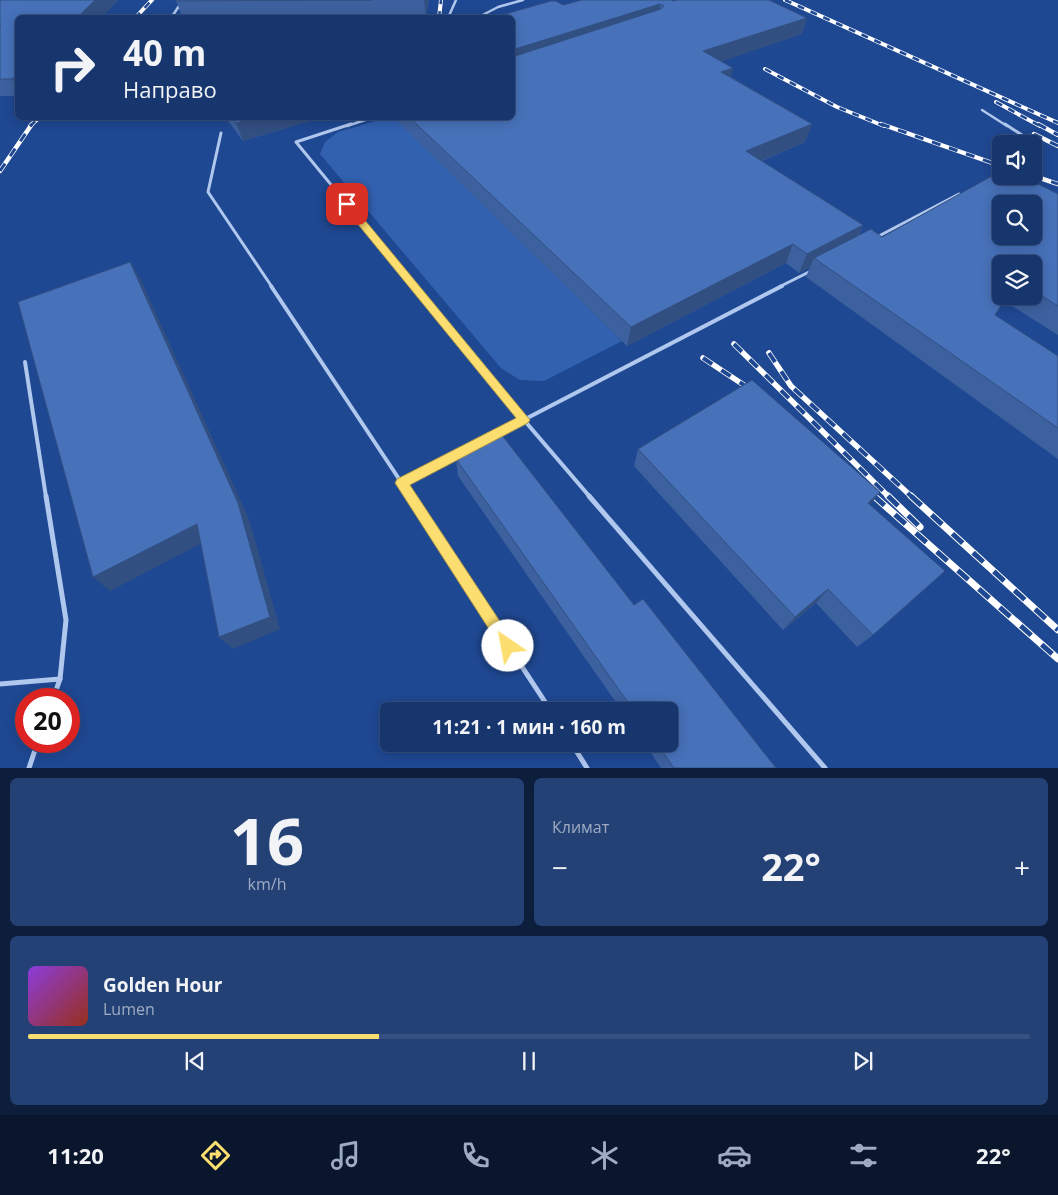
<!DOCTYPE html>
<html lang="ru">
<meta charset="utf-8">
<style>
body{margin:0;font-family:"Open Sans",sans-serif;background:#244176;color:#f1f3f6;height:100vh;display:flex;flex-direction:column;font-size:19px;white-space:nowrap}
*{box-sizing:border-box;margin:0}
p{font-size:16px;color:#9eabc2}
.icon{flex:none;width:28px;height:28px;fill:none;stroke:currentColor;stroke-width:2;stroke-linecap:round;stroke-linejoin:round}
.map{position:relative;height:768px;overflow:hidden}
.drawer{display:flex;flex-direction:column;gap:10px;padding:10px;background:#0d1e3c;flex:1}
.drawer>*{flex:none}
.hud{position:absolute;left:15px;top:15px;width:500px;height:105px;border-radius:8px;box-shadow:0 2px 12px #0003,0 0 0 1px #365081;background:#17366e;color:#f1f3f6;overflow:hidden}
.buttons{position:absolute;left:992px;top:135px;display:grid;gap:10px}
.buttons a{display:grid;place-items:center;width:50px;height:50px;border-radius:8px;background:#17366e;box-shadow:0 2px 12px #0003,0 0 0 1px #365081;font-size:25px}
.speed{position:absolute;left:15px;top:688px;display:flex;gap:10px;font-size:25px;font-weight:700;text-align:center}
.speed>*{display:grid;place-content:center;width:65px;height:65px;border-radius:50%;background:#17366e;box-shadow:0 2px 12px #0003,0 0 0 1px #365081;line-height:1}
.speed .limit{border:8px solid #d22;background:#fff;color:#111}
.pin{position:absolute;display:grid;place-items:center;width:42px;height:42px;color:#fff;margin:-21px;border-radius:10px;box-shadow:0 2px 8px #0006}
.me{position:absolute;width:55px;margin:-28px;rotate:327deg;stroke-linejoin:round;filter:drop-shadow(0 0 4px #0008)}
.turn{display:flex;align-items:center;gap:18px;height:105px;padding:0 25px;font-size:22px}
.turn .icon{width:65px;height:65px;stroke-width:2.5}
.turn b{display:block;font-size:35px;line-height:42px}
.big{font-size:38px;font-weight:700;line-height:1.1}
.drawer .tile{flex:1;display:flex;flex-direction:column;justify-content:center;gap:8px;min-width:0;padding:0 18px;border-radius:8px;background:#244176}
.drawer .dial{align-items:center;gap:0}
.dial b{font-size:65px;line-height:1}
.song{display:flex;align-items:center;gap:15px}
.cover{width:60px;height:60px;border-radius:8px;background:linear-gradient(135deg,hsl(270 70% 55%),hsl(10 70% 35%))}
.played{height:5px;border-radius:2px;background:linear-gradient(90deg,#fcde70 35%,#365081 35%)}
.keys{display:flex;justify-content:space-around;direction:ltr}
.heat{display:flex;justify-content:space-between;align-items:center;font-size:28px;direction:ltr}
.drawer .tiles{flex:1;display:grid;gap:10px;grid-template-columns:1fr 1fr}
.tile:last-child{grid-column:span 2}
.trip{position:absolute;left:380px;top:702px;width:298px;height:50px;border-radius:8px;background:#17366e;box-shadow:0 2px 12px #0003,0 0 0 1px #365081;font-weight:700;line-height:50px;text-align:center}
.tab-bar{display:flex;height:80px;justify-content:space-around;align-items:center;background:#09162c;color:#9eabc2}
.tab-bar .icon{width:35px;height:35px}
.tab-bar .selected{color:#fcde70}
.tab-bar b{font-size:22px;color:#f1f3f6}
.map>svg:first-child{display:block}
.green{fill:#3261b0}
.lines{fill:none;stroke-linecap:round;stroke-linejoin:round}
.lane-far3{stroke:#b0c7ee;stroke-width:2.5}
.lane-far2{stroke:#b0c7ee;stroke-width:3}
.lane-far1{stroke:#b0c7ee;stroke-width:4}
.lane{stroke:#b0c7ee;stroke-width:5}
.rail-far3-casing{stroke:#fff;stroke-width:4}
.rail-far2-casing{stroke:#fff;stroke-width:4.5}
.rail-far1-casing{stroke:#fff;stroke-width:5.5}
.rail-casing{stroke:#fff;stroke-width:7}
.rail-far3{stroke:#1f4892;stroke-width:2.5;stroke-dasharray:7;stroke-linecap:butt}
.rail-far2{stroke:#1f4892;stroke-width:3;stroke-dasharray:9;stroke-linecap:butt}
.rail-far1{stroke:#1f4892;stroke-width:4;stroke-dasharray:11;stroke-linecap:butt}
.rail{stroke:#1f4892;stroke-width:5;stroke-dasharray:14;stroke-linecap:butt}
.wall{fill:#3d619f;fill-rule:evenodd}
.shaded-wall{fill:#324f82}
.building{fill:#4771b9;stroke:#324f82;fill-rule:evenodd}
.route{fill:#fcde70;stroke:#a49049}
</style>
<div class="map">
<svg width="1058" height="768" viewBox="0 0 1058 768">
<rect width="100%" height="100%" fill="#1f4892"/>
<!-- green -->
<path class="green" d="M386,118H393L399,122L622,341L544,381L520,380L501,368L320,154L325,142L338,132Z"/>
<g class="lines">
<!-- lane-far3 -->
<g class="lane-far3">
<path d="M171,18L183,0"/>
<path d="M448,18L456,0"/>
<path d="M477,18L498,7L523,0"/>
<path d="M982,110L1007,126"/>
<path d="M347,126L371,118"/>
</g>
<!-- lane-far2 -->
<g class="lane-far2">
<path d="M351,124L296,142L415,287"/>
<path d="M1005,124L1022,135L1026,144"/>
<path d="M221,133L208,192L272,287"/>
<path d="M877,237L959,194"/>
<path d="M779,287L811,271"/>
</g>
<!-- lane-far1 -->
<g class="lane-far1">
<path d="M271,286L411,497"/>
<path d="M414,286L524,420L590,497"/>
<path d="M25,362L46,497"/>
<path d="M402,483L782,286"/>
</g>
<!-- lane -->
<g class="lane">
<path d="M46,496L66,620L60,679L53,699"/>
<path d="M410,496L551,711"/>
<path d="M589,496L825,768"/>
<path d="M0,684L60,679"/>
<path d="M572,744L587,768"/>
<path d="M29,768L38,741"/>
</g>
<defs>
<g id="rail-far3">
<path d="M785,0L1058,123"/>
<path d="M135,18L152,0"/>
<path d="M439,18L441,0"/>
<path d="M765,69L837,107L884,126"/>
<path d="M996,102L1040,126"/>
<path d="M30,126L39,118"/>
</g>
<g id="rail-far2">
<path d="M881,124L1001,166"/>
<path d="M1038,124L1058,135"/>
<path d="M1034,134L1058,146"/>
<path d="M0,171L32,124"/>
<path d="M1034,176L1058,184"/>
</g>
<g id="rail-far1">
<path d="M734,344L889,497"/>
<path d="M769,353L791,386L912,497"/>
<path d="M703,358L756,393"/>
<path d="M865,488L875,497"/>
</g>
<g id="rail">
<path d="M874,496L1058,659"/>
<path d="M888,496L920,527"/>
<path d="M911,496L1058,630"/>
</g>
</defs>
<!-- rail-far3 casing -->
<use href="#rail-far3" class="rail-far3-casing"/>
<!-- rail-far2 casing -->
<use href="#rail-far2" class="rail-far2-casing"/>
<!-- rail-far1 casing -->
<use href="#rail-far1" class="rail-far1-casing"/>
<!-- rail casing -->
<use href="#rail" class="rail-casing"/>
<!-- rail-far3 -->
<use href="#rail-far3" class="rail-far3"/>
<!-- rail-far2 -->
<use href="#rail-far2" class="rail-far2"/>
<!-- rail-far1 -->
<use href="#rail-far1" class="rail-far1"/>
<!-- rail -->
<use href="#rail" class="rail"/>
</g>
<!-- wall -->
<g class="wall">
<path d="M0,0H118L101,18H18V96H0Z"/>
<path d="M176,0H429L426,16L182,17Z"/>
<path d="M673,1L807,18L802,34L721,61L731,77L812,124L805,142L762,161L863,225L859,235L882,237L1058,194V335L1004,301L995,315L1058,356V459L806,277L810,267L799,273L786,263L627,346L394,118H512L563,5ZM1034,264V296H1001Z"/>
<path d="M226,118H320L243,141Z"/>
<path d="M638,449L870,505L873,635L857,647L816,603L783,630L634,466Z"/>
<path d="M456,459L776,768H661L645,744H669V711H622L458,476Z"/>
</g>
<!-- shaded-wall -->
<g class="shaded-wall">
<path d="M95,0H118L101,18H77Z"/>
<path d="M424,0H429L426,16Z"/>
<path d="M660,4L658,20L512,68V50Z"/>
<path d="M807,18L802,34L700,69L703,51Z"/>
<path d="M733,68L729,85L721,72Z"/>
<path d="M18,74V88L12,79Z"/>
<path d="M254,118H320L243,141L236,123Z"/>
<path d="M812,124L805,142L741,169L746,151Z"/>
<path d="M863,225L854,244L814,258L810,267L799,273L807,254Z"/>
<path d="M793,244L786,263L627,346L631,327Z"/>
<path d="M130,262L141,280L249,519L280,629L233,649L219,637L238,503Z"/>
<path d="M880,492L867,509L868,503Z"/>
<path d="M197,524L210,539L110,591L93,577Z"/>
<path d="M828,589L816,603L783,630L795,617Z"/>
</g>
<!-- building -->
<g class="building">
<path d="M0,0H95L77,18H18V74L12,79H0V27L1,26H0Z"/>
<path d="M176,0H372L175,1Z"/>
<path d="M582,0H671L673,1L677,0H769L807,18L703,51L733,68L721,72L812,124L746,151L863,225L807,254L793,244L631,327L410,118H512V57L661,9L664,6L660,4L512,50V18H491L551,1H556L563,5Z"/>
<path d="M232,118H254L236,123Z"/>
<path d="M1001,171V176H1022L1058,194V306L1034,291V264H1001V296H1007L995,315L1058,356V428L814,258L871,229L882,237ZM1001,204H1034V236H1001Z"/>
<path d="M130,262L238,503L270,617L219,637L197,524L93,577L18,302Z"/>
<path d="M752,380L880,492L868,503L945,571L873,635L828,589L795,617L638,449Z"/>
<path d="M501,434L634,605L643,599L776,768H674L657,744H669V711H634L456,459Z"/>
</g>
<!-- route -->
<path class="route" d="M347,201L350,202L530,420L528,423L410,485L513,641L516,646L513,651L508,654L503,651L395,483L397,479L516,418L343,206V202Z"/>
</svg>
<div class="buttons">
<a><svg class="icon" aria-label="sound" viewBox="0 0 24 24"><path d="M4 9h4l5-4v14l-5-4H4zM17 9q2 3 0 6"/></svg></a>
<a><svg class="icon" aria-label="search" viewBox="0 0 24 24"><circle cx="10" cy="10" r="6"/><path d="M15 15l6 6"/></svg></a>
<a><svg class="icon" aria-label="layers" viewBox="0 0 24 24"><path d="M12 4l9 5-9 5-9-5zM3 14l9 5 9-5"/></svg></a>
</div>
<div class="speed"><div class="limit">20</div></div>
<div class="pin" style="left:347px;top:204px;background:#d93025"><svg class="icon" aria-label="arrive" viewBox="0 0 24 24"><path d="M6 21V4h12l-3 4 3 4H6"/></svg></div>
<svg class="me" style="left:508px;top:646px" viewBox="-20 -20 40 40"><circle r="19" fill="#fff"/><path d="M0-13L10 11 0 6-10 11z" fill="#fcde70"/></svg>
<div class="trip">11:21 · 1 мин · 160 m</div>
<div class="hud">
<div class="turn"><svg class="icon" aria-label="right" viewBox="0 0 24 24"><path d="M7 20v-9h11M14 6l5 5-5 5"/></svg><div><b>40 m</b>Направо</div></div>
</div>
</div>
<section class="drawer">
<div class="tiles">
<div class="tile dial"><b>16</b><p>km/h</p></div>
<div class="tile"><p>Климат</p>
<div class="heat"><a>−</a><b class="big">22°</b><a>+</a></div>
</div>
<div class="tile">
<div class="song"><i class="cover"></i><div><b>Golden Hour</b><p>Lumen</p></div></div>
<div class="played"></div>
<div class="keys"><svg class="icon" aria-label="previous" viewBox="0 0 24 24"><path d="M18 5L8 12l10 7zM5 5v14"/></svg><svg class="icon" aria-label="pause" viewBox="0 0 24 24"><path d="M8 5v14M16 5v14"/></svg><svg class="icon" aria-label="next" viewBox="0 0 24 24"><path d="M6 5l10 7-10 7zM19 5v14"/></svg></div>
</div>
</div>
</section>
<nav class="tab-bar">
<b>11:20</b>
<svg class="icon selected" aria-label="directions" viewBox="0 0 24 24"><path d="M12 3l9 9-9 9-9-9zM9 14v-3h6M13 9l2 2-2 2"/></svg>
<svg class="icon" aria-label="music" viewBox="0 0 24 24"><path d="M9 18V5l10-2v13"/><circle cx="6" cy="18" r="3"/><circle cx="16" cy="16" r="3"/></svg>
<svg class="icon" aria-label="phone" viewBox="0 0 24 24"><path d="M5 4h4l2 5-3 2q2 4 5 5l2-3 5 2v4C11 20 4 13 5 4z"/></svg>
<svg class="icon" aria-label="climate" viewBox="0 0 24 24"><path d="M12 3v18M4 7l16 10M4 17L20 7"/></svg>
<svg class="icon" aria-label="car" viewBox="0 0 24 24"><path d="M5 17H2v-5l4-1 3-4h7l3 4 3 1v5h-3M9 17h6M6 11h13"/><circle cx="7" cy="17" r="2"/><circle cx="17" cy="17" r="2"/></svg>
<svg class="icon" aria-label="filters" viewBox="0 0 24 24"><path d="M4 7h16M4 17h16"/><circle cx="9" cy="7" r="2"/><circle cx="15" cy="17" r="2"/></svg>
<b>22°</b>
</nav>
